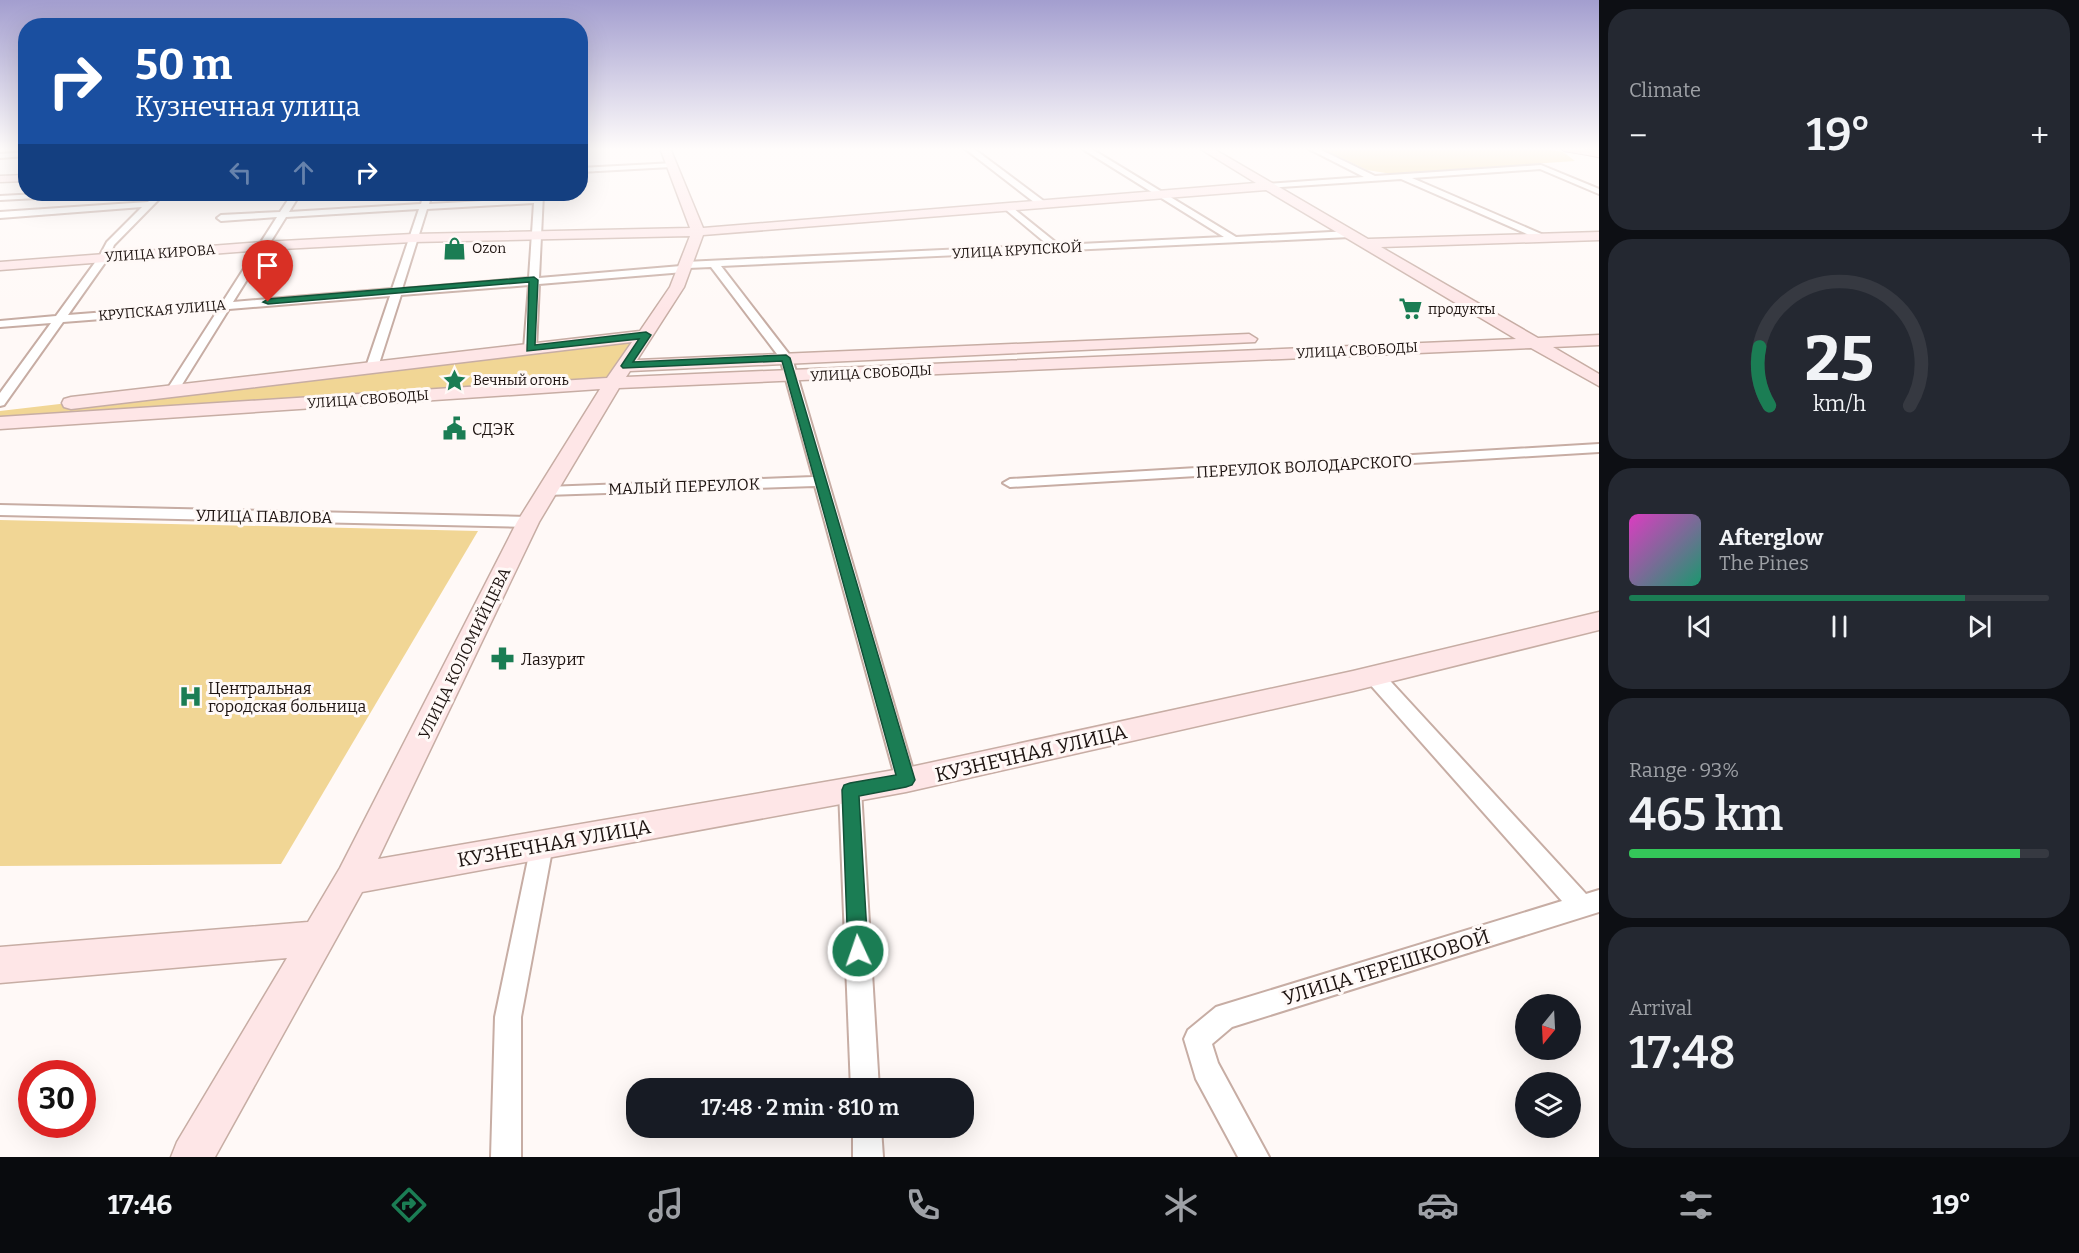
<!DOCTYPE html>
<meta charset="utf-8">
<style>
body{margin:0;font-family:Bitter,serif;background:#242831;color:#f1f3f6;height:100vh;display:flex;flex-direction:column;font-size:22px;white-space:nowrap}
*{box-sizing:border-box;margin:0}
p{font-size:20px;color:#9ea1a6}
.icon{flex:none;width:33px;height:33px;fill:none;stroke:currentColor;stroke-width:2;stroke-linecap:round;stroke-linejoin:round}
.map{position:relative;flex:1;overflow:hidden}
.sheet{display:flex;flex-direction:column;gap:9px;padding:9px;background:#0d0f14;width:480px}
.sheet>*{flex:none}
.top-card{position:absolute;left:18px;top:18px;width:570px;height:183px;border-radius:24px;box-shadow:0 6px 24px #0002;background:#1a4fa0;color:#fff;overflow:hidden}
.needle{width:39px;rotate:198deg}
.buttons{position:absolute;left:1515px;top:994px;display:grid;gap:12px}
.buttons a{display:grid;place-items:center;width:66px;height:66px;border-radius:50%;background:#171b24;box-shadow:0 6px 24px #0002;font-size:30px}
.speed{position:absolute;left:18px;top:1060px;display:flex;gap:12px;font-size:30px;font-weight:700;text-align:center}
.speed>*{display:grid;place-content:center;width:78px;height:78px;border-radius:50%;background:#171b24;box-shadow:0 6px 24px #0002;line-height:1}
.speed .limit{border:9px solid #d22;background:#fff;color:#111}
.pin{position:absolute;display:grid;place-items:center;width:51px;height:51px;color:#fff;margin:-62px -26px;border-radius:50% 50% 50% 0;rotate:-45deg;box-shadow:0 0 6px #0007}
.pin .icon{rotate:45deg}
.me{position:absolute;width:66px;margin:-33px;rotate:357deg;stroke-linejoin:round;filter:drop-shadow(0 0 4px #0008)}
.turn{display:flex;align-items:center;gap:21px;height:126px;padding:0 18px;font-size:27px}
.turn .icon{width:78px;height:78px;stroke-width:2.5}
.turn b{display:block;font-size:42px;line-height:51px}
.lanes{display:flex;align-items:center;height:57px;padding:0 18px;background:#0003;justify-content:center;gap:30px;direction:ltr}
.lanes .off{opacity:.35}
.big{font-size:45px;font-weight:600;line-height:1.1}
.sheet .widget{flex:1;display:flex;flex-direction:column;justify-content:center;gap:9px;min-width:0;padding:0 21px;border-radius:24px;background:#242831}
.sheet .dial{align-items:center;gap:0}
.dial svg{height:156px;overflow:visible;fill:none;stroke:#363941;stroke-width:7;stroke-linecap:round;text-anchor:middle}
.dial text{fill:#f1f3f6;stroke:none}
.song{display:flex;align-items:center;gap:18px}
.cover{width:72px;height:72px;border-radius:9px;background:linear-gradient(135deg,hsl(310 70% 55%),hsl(160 70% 35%))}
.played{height:6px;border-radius:3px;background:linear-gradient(90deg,#1b7d54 80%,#363941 80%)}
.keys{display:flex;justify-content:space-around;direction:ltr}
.heat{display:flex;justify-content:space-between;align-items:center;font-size:33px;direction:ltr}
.charge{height:9px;border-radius:4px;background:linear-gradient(90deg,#34c759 93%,#363941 0)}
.trip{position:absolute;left:626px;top:1078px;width:348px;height:60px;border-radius:24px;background:#171b24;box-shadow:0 6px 24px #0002;font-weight:600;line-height:60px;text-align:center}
.tab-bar{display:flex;height:96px;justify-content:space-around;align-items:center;background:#090b0e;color:#9ea1a6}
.tab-bar .icon{width:42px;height:42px}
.tab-bar .selected{color:#1b7d54}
.tab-bar b{font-size:27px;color:#f1f3f6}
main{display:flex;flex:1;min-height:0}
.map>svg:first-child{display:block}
.green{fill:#f1d695}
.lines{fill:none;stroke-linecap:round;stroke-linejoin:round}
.street-casing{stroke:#c7ada4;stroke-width:4}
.secondary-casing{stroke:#c7ada4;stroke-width:3}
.primary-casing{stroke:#ae7678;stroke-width:2}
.street{fill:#fff;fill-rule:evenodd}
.secondary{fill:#fee6e7;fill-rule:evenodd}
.primary{fill:#fdcdcf;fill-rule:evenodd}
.route{fill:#1b7d54;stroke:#125137;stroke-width:1.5}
.labels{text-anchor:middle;stroke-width:6;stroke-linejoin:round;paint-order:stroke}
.far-poi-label{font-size:14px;fill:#1e1411;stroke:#fff9f7;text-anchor:start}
.far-street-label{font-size:14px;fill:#1e1411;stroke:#fff9f7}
.poi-label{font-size:16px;fill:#1e1411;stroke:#fff9f7;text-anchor:start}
.street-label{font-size:16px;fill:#1e1411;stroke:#fff9f7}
.near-street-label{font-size:20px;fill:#1e1411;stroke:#fff9f7}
</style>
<main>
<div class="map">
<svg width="1599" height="1157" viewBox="0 0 1599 1157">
<rect width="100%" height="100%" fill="#fff9f7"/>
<!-- green -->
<g class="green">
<path d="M1321,148H1537L1563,152L1575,161L1392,174L1367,170Z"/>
<path d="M647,335L613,383L0,423V411Z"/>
<path d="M0,520L478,531L281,864L0,866Z"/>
</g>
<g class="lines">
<defs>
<g id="street">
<path d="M964,148H973L1045,202V206H1039Z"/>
<path d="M1081,148H1090L1236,237L1350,231L1355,234L1350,237L721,266L792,358L916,780L913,786L906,788L899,786L896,780L815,486L546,495L539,491L546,487L813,477L780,358L711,267L688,268L687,271L684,272L539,284L536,349L530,352L524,349L529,285L401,295L378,367L372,371L366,367L390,296L229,309L178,391L172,395L166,391L218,310L63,322L4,405L0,406V393L51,323L0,327V321L56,316L99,257L107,242L142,207L0,218V212L148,202L156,194H164L114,245L109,257L68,315L222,303L277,217L221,221L217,218L221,215L280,212L292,194H300L289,212L421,204L424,194H432L429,204L535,198V194H543L539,278L681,266L682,263L685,262L1048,245L1005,209L1004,207L1008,204L1059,245L1224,237ZM534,203L529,278L402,289L427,209ZM419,209L392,289L233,302L286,217Z"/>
<path d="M1307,148H1317L1375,176L1541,165L1599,189V194L1540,169L1412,178L1546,236V240L1543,241L1401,179L1265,188V184H1268L1364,177Z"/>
<path d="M26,152V156L0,158V154Z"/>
<path d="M674,163V167H671L580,172V168Z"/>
<path d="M38,194H79L75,196L0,200V196Z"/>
<path d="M1599,444V452L1010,487L1003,483L1010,479Z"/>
<path d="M0,505L528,517L536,522L528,527L0,515Z"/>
<path d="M1374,669L1381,671L1586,894L1599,890V912L1232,1027L1212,1044L1218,1063L1269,1157H1238L1196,1079L1184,1039L1188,1030L1216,1007L1562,901L1367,681L1365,676L1367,671Z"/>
<path d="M850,781L857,784L861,790L879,1089H851L839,790L843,784Z"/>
<path d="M542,835L550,838L553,845L521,1017V1157H491L495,1017L531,845L534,838Z"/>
<path d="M853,1128H881L883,1157H853Z"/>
</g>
<g id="secondary">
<path d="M660,148H670L703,228L1256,183L1199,148H1212L1368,239L1599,232V240L1381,247L1538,338L1599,335V345L1553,347L1599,374V386L1531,348L619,388L539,522L378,859L906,768L1353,671L1599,612V630L1353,691L906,792L362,892L215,1157H171L177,1142L287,958L0,983V947L308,922L340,868L517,522L600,389L0,429V417L607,378L632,342L71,409L64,407L62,403L64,399L71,397L640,331L670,287L690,236L413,242L263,250L0,270V262L263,242L413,234L690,228ZM1266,190L1516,339L626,377L630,371L1255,342L1257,339L1249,334L637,360L684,287L703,235Z"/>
<path d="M1569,148L1599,151V157L1570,150Z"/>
<path d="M26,175V181L0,182V176Z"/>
</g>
<path id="primary" d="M1559,148L1599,151V157L1564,151Z"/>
</defs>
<!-- street casing -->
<use href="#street" class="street-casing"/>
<!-- secondary casing -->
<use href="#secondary" class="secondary-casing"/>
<!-- primary casing -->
<use href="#primary" class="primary-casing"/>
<!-- street -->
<use href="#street" class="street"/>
<!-- secondary -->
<use href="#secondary" class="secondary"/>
<!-- primary -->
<use href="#primary" class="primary"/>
</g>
<!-- sky -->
<linearGradient id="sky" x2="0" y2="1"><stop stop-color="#a39ecf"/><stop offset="0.48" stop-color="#fffcfb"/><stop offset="1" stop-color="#fffcfb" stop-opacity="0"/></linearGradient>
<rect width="1599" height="310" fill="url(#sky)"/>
<!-- route -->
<path class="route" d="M534,277L538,280L535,345L646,332L651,335L633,362L786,355L790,358L915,780L912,785L906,787L859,796L868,951L865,958L858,961L851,958L848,951L842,790L844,785L850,783L896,775L782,361L623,368L621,366L639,339L527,351L529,282L268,304L263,302L268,299Z"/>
<!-- icons -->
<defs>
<symbol id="shop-bare" viewBox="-9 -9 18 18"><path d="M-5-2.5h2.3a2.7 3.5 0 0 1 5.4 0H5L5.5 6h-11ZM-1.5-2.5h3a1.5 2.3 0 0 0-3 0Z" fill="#1b7d54" stroke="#fff9f7" stroke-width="2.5" paint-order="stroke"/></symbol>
<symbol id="supermarket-bare" viewBox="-9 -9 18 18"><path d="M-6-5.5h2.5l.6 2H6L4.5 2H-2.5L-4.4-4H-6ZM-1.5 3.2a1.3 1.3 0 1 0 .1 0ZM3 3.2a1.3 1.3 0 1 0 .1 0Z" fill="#1b7d54" stroke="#fff9f7" stroke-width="2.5" paint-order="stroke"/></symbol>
<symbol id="sight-bare" viewBox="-9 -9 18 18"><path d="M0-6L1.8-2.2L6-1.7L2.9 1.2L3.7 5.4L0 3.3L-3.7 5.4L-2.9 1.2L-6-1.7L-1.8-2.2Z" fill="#1b7d54" stroke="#fff9f7" stroke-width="2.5" paint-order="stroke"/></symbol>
<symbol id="civic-bare" viewBox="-9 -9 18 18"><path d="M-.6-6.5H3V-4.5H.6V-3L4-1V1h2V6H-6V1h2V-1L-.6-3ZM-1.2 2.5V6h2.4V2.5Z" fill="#1b7d54" stroke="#fff9f7" stroke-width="2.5" paint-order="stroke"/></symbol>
<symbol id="pharmacy-bare" viewBox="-9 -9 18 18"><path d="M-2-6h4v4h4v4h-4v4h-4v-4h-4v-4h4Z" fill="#1b7d54" stroke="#fff9f7" stroke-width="2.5" paint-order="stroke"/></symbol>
<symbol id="hospital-bare" viewBox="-9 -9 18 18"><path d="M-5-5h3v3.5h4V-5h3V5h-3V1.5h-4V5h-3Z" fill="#1b7d54" stroke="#fff9f7" stroke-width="2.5" paint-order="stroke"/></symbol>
</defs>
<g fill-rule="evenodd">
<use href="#shop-bare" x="438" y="232" width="33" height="33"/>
<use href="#supermarket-bare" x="1394" y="292" width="33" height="33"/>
<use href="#sight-bare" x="438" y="364" width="33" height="33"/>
<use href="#civic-bare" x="438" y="412" width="33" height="33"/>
<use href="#pharmacy-bare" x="486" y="642" width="33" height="33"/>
<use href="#hospital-bare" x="174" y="680" width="33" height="33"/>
</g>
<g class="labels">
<!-- far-poi labels -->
<g class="far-poi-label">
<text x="472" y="253">Ozon</text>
<text x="1428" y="314">продукты</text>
<text x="473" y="385">Вечный огонь</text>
</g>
<!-- far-street labels -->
<g class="far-street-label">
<text transform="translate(1017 250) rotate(-3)" y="5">УЛИЦА КРУПСКОЙ</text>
<text transform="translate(160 253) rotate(-4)" y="5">УЛИЦА КИРОВА</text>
<text transform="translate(162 310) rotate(-5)" y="5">КРУПСКАЯ УЛИЦА</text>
<text transform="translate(1357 350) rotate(-3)" y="5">УЛИЦА СВОБОДЫ</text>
<text transform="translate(871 373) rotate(-3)" y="5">УЛИЦА СВОБОДЫ</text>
<text transform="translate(368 399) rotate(-4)" y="5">УЛИЦА СВОБОДЫ</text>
</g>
<!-- poi labels -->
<g class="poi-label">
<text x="472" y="435">СДЭК</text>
<text x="521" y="665">Лазурит</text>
<text x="208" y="694">Центральная<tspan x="208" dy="18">городская больница</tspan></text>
</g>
<!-- street labels -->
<g class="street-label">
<text transform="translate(1304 466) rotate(-3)" y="6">ПЕРЕУЛОК ВОЛОДАРСКОГО</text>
<text transform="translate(684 486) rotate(-2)" y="6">МАЛЫЙ ПЕРЕУЛОК</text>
<text transform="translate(264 516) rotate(1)" y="6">УЛИЦА ПАВЛОВА</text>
<text transform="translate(464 653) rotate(-64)" y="6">УЛИЦА КОЛОМИЙЦЕВА</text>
</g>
<!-- near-street labels -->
<g class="near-street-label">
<text transform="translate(1031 753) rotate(-13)" y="7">КУЗНЕЧНАЯ УЛИЦА</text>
<text transform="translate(554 843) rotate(-10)" y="7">КУЗНЕЧНАЯ УЛИЦА</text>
<text transform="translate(1386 967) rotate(-17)" y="7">УЛИЦА ТЕРЕШКОВОЙ</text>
</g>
</g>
</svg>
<div class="buttons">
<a><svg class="needle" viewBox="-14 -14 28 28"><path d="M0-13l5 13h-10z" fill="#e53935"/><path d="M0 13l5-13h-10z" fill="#9ea1a6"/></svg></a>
<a><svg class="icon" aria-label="layers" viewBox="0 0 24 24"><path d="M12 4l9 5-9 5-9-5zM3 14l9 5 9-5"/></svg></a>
</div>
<div class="speed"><div class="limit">30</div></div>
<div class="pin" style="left:268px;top:302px;background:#d93025"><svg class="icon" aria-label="arrive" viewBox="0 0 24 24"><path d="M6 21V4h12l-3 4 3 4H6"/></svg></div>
<svg class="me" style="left:858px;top:951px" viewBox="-20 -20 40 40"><circle r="17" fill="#1b7d54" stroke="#fff" stroke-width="3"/><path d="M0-11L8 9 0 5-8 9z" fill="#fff"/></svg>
<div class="trip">17:48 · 2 min · 810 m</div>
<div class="top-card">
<div class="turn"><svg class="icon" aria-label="right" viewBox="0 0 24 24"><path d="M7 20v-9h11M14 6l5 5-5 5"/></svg><div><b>50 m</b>Кузнечная улица</div></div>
<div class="lanes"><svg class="icon off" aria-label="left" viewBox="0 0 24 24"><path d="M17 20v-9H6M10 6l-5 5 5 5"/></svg><svg class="icon off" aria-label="ahead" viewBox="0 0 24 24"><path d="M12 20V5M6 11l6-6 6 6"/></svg><svg class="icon" aria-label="right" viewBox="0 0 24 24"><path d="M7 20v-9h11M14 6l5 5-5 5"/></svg></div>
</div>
</div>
<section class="sheet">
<div class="widget"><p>Climate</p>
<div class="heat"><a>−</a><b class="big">19°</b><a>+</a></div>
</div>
<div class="widget dial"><svg viewBox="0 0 100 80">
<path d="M14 69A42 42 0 1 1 86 69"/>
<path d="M14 69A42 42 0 0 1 9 39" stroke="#1b7d54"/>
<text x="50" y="56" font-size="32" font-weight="700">25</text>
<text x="50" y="72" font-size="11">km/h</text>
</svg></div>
<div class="widget">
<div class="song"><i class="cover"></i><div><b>Afterglow</b><p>The Pines</p></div></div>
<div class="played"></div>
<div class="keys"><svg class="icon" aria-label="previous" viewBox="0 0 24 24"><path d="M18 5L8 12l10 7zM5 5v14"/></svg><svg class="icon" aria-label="pause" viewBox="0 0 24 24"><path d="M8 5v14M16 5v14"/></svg><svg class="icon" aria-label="next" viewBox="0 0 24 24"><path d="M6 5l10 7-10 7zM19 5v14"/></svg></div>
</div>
<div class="widget"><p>Range · 93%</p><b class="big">465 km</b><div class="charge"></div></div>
<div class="widget"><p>Arrival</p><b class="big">17:48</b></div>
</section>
</main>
<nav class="tab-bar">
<b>17:46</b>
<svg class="icon selected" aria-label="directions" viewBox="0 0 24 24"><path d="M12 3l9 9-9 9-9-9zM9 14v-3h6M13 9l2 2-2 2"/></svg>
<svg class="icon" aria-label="music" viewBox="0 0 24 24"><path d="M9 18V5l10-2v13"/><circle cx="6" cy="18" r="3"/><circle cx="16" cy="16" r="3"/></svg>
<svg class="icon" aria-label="phone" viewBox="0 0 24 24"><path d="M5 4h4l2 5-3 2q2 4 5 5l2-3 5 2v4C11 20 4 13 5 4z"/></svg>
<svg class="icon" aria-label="climate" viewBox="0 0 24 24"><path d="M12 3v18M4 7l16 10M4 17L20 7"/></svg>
<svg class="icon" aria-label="car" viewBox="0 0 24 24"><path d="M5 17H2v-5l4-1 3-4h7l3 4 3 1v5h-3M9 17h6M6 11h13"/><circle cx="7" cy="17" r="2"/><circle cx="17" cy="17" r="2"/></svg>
<svg class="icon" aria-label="filters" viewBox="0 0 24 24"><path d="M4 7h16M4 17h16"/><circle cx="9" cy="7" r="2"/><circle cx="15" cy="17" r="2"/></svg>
<b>19°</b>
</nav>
